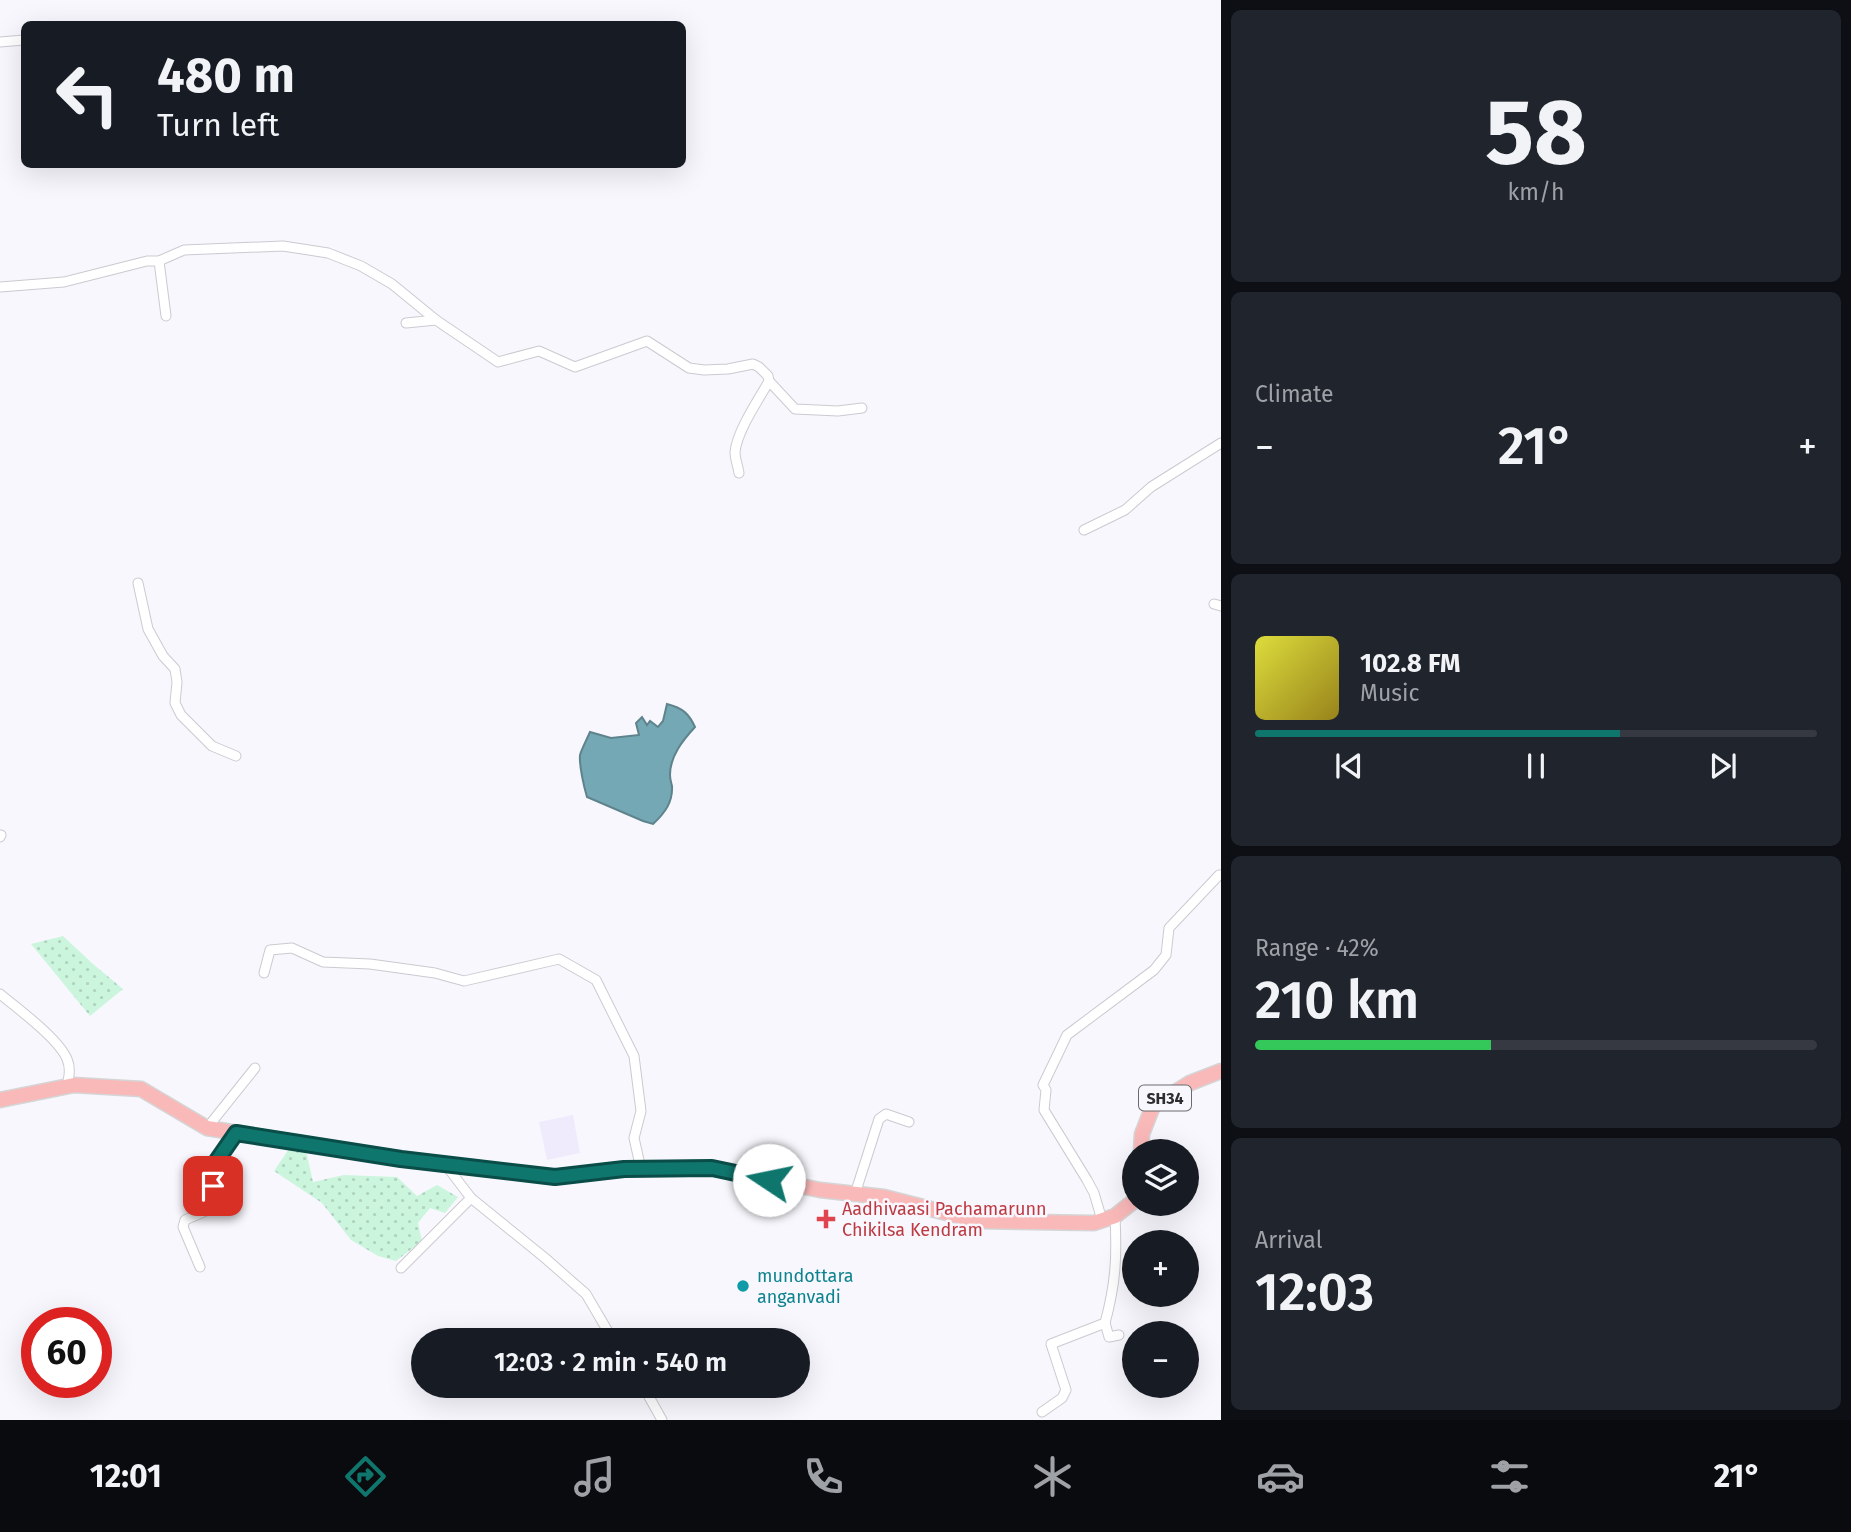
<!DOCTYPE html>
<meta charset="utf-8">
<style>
body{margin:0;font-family:"Fira Sans",sans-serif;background:#20242c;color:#f1f3f6;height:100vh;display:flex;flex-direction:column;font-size:26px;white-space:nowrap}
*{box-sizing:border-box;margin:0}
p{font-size:23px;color:#9ea1a6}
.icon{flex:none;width:38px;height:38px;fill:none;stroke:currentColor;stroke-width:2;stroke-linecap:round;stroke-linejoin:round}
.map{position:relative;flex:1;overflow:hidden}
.sheet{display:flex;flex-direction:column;gap:10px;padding:10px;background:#0d0f14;width:630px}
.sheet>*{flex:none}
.banner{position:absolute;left:21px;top:21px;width:665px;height:147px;border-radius:10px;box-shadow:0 7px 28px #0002;background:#171b24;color:#f1f3f6;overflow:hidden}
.controls{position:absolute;left:1122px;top:1139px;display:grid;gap:14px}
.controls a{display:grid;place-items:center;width:77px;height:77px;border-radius:50%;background:#171b24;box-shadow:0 7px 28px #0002;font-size:35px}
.speed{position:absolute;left:21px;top:1307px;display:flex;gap:14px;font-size:35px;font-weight:700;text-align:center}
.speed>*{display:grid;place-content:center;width:91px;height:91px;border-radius:50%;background:#171b24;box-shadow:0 7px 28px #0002;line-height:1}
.speed .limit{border:10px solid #d22;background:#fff;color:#111}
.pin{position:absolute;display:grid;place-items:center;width:60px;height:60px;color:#fff;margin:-30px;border-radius:14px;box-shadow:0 4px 10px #0006}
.me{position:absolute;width:77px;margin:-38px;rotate:281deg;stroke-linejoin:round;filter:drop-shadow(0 0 5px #0008)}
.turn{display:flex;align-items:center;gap:24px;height:147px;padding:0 21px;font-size:32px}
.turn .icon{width:91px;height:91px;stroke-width:2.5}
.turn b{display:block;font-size:49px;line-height:60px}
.big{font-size:52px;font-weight:600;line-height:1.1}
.sheet .widget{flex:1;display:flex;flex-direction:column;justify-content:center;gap:10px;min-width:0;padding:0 24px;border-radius:10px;background:#20242c}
.sheet .dial{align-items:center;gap:0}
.dial b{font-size:91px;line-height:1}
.song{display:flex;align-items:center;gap:21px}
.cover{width:84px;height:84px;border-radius:10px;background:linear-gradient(135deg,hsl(60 70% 55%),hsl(50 70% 35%))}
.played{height:7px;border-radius:4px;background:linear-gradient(90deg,#0f766e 65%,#363941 65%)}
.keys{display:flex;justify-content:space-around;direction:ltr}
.heat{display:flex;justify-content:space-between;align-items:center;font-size:38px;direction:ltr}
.charge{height:10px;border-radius:5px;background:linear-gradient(90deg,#34c759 42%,#363941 0)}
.trip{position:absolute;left:411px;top:1328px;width:399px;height:70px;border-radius:35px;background:#171b24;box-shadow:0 7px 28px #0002;font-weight:600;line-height:70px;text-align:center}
.tab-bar{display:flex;height:112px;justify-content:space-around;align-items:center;background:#090b0e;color:#9ea1a6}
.tab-bar .icon{width:49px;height:49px}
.tab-bar .on{color:#0f766e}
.tab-bar b{font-size:32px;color:#f1f3f6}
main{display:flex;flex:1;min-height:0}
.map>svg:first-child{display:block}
.education{fill:#efebfd}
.grass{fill:url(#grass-dots)}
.water{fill:#73a8b4;stroke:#5e838c;stroke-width:2}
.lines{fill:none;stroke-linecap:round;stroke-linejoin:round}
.minor-casing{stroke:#cccad0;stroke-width:11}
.primary-casing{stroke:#d5d5d6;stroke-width:17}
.minor{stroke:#fff;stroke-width:9}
.primary{stroke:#fab9b9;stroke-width:14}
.route-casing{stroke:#0a4d48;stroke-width:18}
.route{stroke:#0f766e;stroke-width:12}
.health-dot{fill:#e0444e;stroke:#f8f7fd;stroke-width:2.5}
.culture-dot{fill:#0f9aa8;stroke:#f8f7fd;stroke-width:2.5}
.labels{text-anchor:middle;stroke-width:5;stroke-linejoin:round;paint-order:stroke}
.shield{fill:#f8f7fd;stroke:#6b6a6e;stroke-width:2}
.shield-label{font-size:16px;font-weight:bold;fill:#2e2e30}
.health-label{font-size:18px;fill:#be3a42;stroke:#f8f7fd;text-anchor:start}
.culture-label{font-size:18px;fill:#0d838f;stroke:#f8f7fd;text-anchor:start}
</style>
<main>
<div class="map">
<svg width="1221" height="1420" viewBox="0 0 1221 1420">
<defs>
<pattern id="grass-dots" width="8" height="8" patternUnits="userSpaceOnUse" patternTransform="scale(1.75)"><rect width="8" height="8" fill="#cbf6dd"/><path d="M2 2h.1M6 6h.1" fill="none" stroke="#afd3be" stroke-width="1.8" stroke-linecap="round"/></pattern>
</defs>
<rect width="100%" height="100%" fill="#f8f7fd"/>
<!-- education -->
<path class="education" d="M573,1115L580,1153L547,1160L539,1122Z"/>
<!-- grass -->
<g class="grass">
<path d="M63,936L93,964L123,989L90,1016L31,944Z"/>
<path d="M295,1140L307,1155L313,1182L344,1175L397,1177L417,1196L437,1185L458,1197L445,1213L430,1208L418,1223L422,1241L396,1261L378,1256L351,1240L322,1203L274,1171Z"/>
</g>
<!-- water -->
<path class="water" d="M667,704C683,708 689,714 695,727C683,740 670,756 670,775C670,779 671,782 672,786C673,802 665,813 653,824L643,821L587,797C584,787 579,765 580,755C582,748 587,739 590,732L611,738L639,735L636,723L642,717L647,725L650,721L658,727L663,721Z"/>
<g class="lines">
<defs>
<g id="minor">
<path d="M0,42L24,40"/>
<path d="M159,261L166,316"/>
<path d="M0,287L64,282L147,261H159L184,250L283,246L328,253L361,266L392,284L436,320L498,362L539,351L575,367L647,341L689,368L704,370L728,369L753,364L759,367L768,376L769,381C759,399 737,431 735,452C735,459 738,466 739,473"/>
<path d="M406,323L436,320"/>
<path d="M769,381L795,409L838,411L862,408"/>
<path d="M1084,530L1125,510L1151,487L1221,443"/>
<path d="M138,583L148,629L163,656L175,669L177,682L175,703L181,715L212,746L236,756"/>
<path d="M1214,604L1221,606"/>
<path d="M0,837L1,835"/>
<path d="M264,973L270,950L292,948L323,962L370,964L435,973L464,981L559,959L596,980L634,1056L641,1111L634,1138L641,1169"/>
<path d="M0,994C18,1009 58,1038 67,1059C71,1068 69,1077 67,1086"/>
<path d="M207,1128L255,1068"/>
<path d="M445,1164L471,1198L545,1258L586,1294L613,1340"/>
<path d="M855,1194L879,1119L886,1114L909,1122"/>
<path d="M1102,1220L1094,1193L1087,1180L1044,1110L1046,1090L1043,1085L1067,1035L1154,970L1166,955L1169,928L1219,875H1221"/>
<path d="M200,1267L183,1227L185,1220L215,1207L217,1200L209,1172L236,1133"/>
<path d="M401,1268L471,1198"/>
<path d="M1105,1323L1109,1337L1119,1335"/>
<path d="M643,1386L662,1420"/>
<path d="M554,1390L562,1386"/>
<path d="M1042,1412L1062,1398L1066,1390L1051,1344L1105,1323C1116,1282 1117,1257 1115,1216"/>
</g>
<g id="primary">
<path d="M0,1100L74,1085L141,1089L207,1128L401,1159L555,1177L624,1169L712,1168L820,1190L884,1197L978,1221L1094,1223L1115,1216L1134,1201"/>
<path d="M1141,1152L1142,1134L1153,1106L1190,1083L1221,1071"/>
</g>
</defs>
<!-- minor casing -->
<use href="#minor" class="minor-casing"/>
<!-- primary casing -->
<use href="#primary" class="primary-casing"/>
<!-- minor -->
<use href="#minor" class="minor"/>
<!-- primary -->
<use href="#primary" class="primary"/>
</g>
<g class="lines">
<defs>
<path id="route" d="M213,1186L209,1172L236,1133L401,1159L555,1177L624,1169L712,1168L769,1180"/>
</defs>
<!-- route casing -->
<use href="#route" class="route-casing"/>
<!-- route -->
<use href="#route" class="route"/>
</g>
<!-- markers -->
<path class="health-dot" d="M822.5 1208.5h7v7h7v7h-7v7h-7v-7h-7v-7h7z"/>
<circle class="culture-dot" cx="743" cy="1286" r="7"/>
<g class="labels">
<!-- shield labels -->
<rect class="shield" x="1139" y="1085.5" width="52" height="25" rx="5"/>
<g class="shield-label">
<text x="1165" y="1104">SH34</text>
</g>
<!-- health labels -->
<g class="health-label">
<text x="842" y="1215">Aadhivaasi Pachamarunn<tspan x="842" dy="21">Chikilsa Kendram</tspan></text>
</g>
<!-- culture labels -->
<g class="culture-label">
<text x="757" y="1282">mundottara<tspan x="757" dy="21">anganvadi</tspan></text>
</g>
</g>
</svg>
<div class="controls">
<a><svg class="icon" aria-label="layers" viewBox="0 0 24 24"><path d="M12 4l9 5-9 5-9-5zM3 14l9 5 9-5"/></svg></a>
<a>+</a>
<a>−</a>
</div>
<div class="speed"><div class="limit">60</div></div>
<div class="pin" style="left:213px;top:1186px;background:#d93025"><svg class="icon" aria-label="arrive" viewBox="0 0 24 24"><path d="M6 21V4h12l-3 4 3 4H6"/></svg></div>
<svg class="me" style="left:769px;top:1180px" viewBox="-20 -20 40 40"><circle r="19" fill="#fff"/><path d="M0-13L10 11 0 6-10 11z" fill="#0f766e"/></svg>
<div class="trip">12:03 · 2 min · 540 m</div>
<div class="banner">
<div class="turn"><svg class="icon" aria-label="left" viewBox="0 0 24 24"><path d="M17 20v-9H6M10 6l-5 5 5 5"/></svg><div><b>480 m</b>Turn left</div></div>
</div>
</div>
<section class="sheet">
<div class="widget dial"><b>58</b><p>km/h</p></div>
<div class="widget"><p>Climate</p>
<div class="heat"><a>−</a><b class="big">21°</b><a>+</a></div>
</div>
<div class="widget">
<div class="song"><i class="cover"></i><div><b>102.8 FM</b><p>Music</p></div></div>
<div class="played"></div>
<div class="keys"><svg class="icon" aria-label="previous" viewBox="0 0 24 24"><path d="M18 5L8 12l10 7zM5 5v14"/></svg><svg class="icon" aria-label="pause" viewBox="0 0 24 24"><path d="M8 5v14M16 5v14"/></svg><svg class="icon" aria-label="next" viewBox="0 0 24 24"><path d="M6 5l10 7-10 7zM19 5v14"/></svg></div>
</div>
<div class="widget"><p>Range · 42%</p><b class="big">210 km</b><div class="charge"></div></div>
<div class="widget"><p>Arrival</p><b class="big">12:03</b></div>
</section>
</main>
<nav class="tab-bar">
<b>12:01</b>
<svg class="icon on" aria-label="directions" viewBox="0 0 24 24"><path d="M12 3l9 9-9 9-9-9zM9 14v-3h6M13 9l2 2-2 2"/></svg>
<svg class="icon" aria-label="music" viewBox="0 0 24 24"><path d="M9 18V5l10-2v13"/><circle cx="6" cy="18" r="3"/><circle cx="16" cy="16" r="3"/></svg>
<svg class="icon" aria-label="phone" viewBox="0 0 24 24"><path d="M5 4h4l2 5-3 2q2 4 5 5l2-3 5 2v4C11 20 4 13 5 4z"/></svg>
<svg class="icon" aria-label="climate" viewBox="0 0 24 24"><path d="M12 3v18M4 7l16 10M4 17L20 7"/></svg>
<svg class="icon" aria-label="car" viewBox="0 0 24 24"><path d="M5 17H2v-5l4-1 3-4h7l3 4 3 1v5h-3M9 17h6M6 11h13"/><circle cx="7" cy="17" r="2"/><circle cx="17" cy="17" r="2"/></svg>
<svg class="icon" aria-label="filters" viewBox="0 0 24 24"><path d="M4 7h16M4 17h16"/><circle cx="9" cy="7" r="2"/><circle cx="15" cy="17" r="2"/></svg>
<b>21°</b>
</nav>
